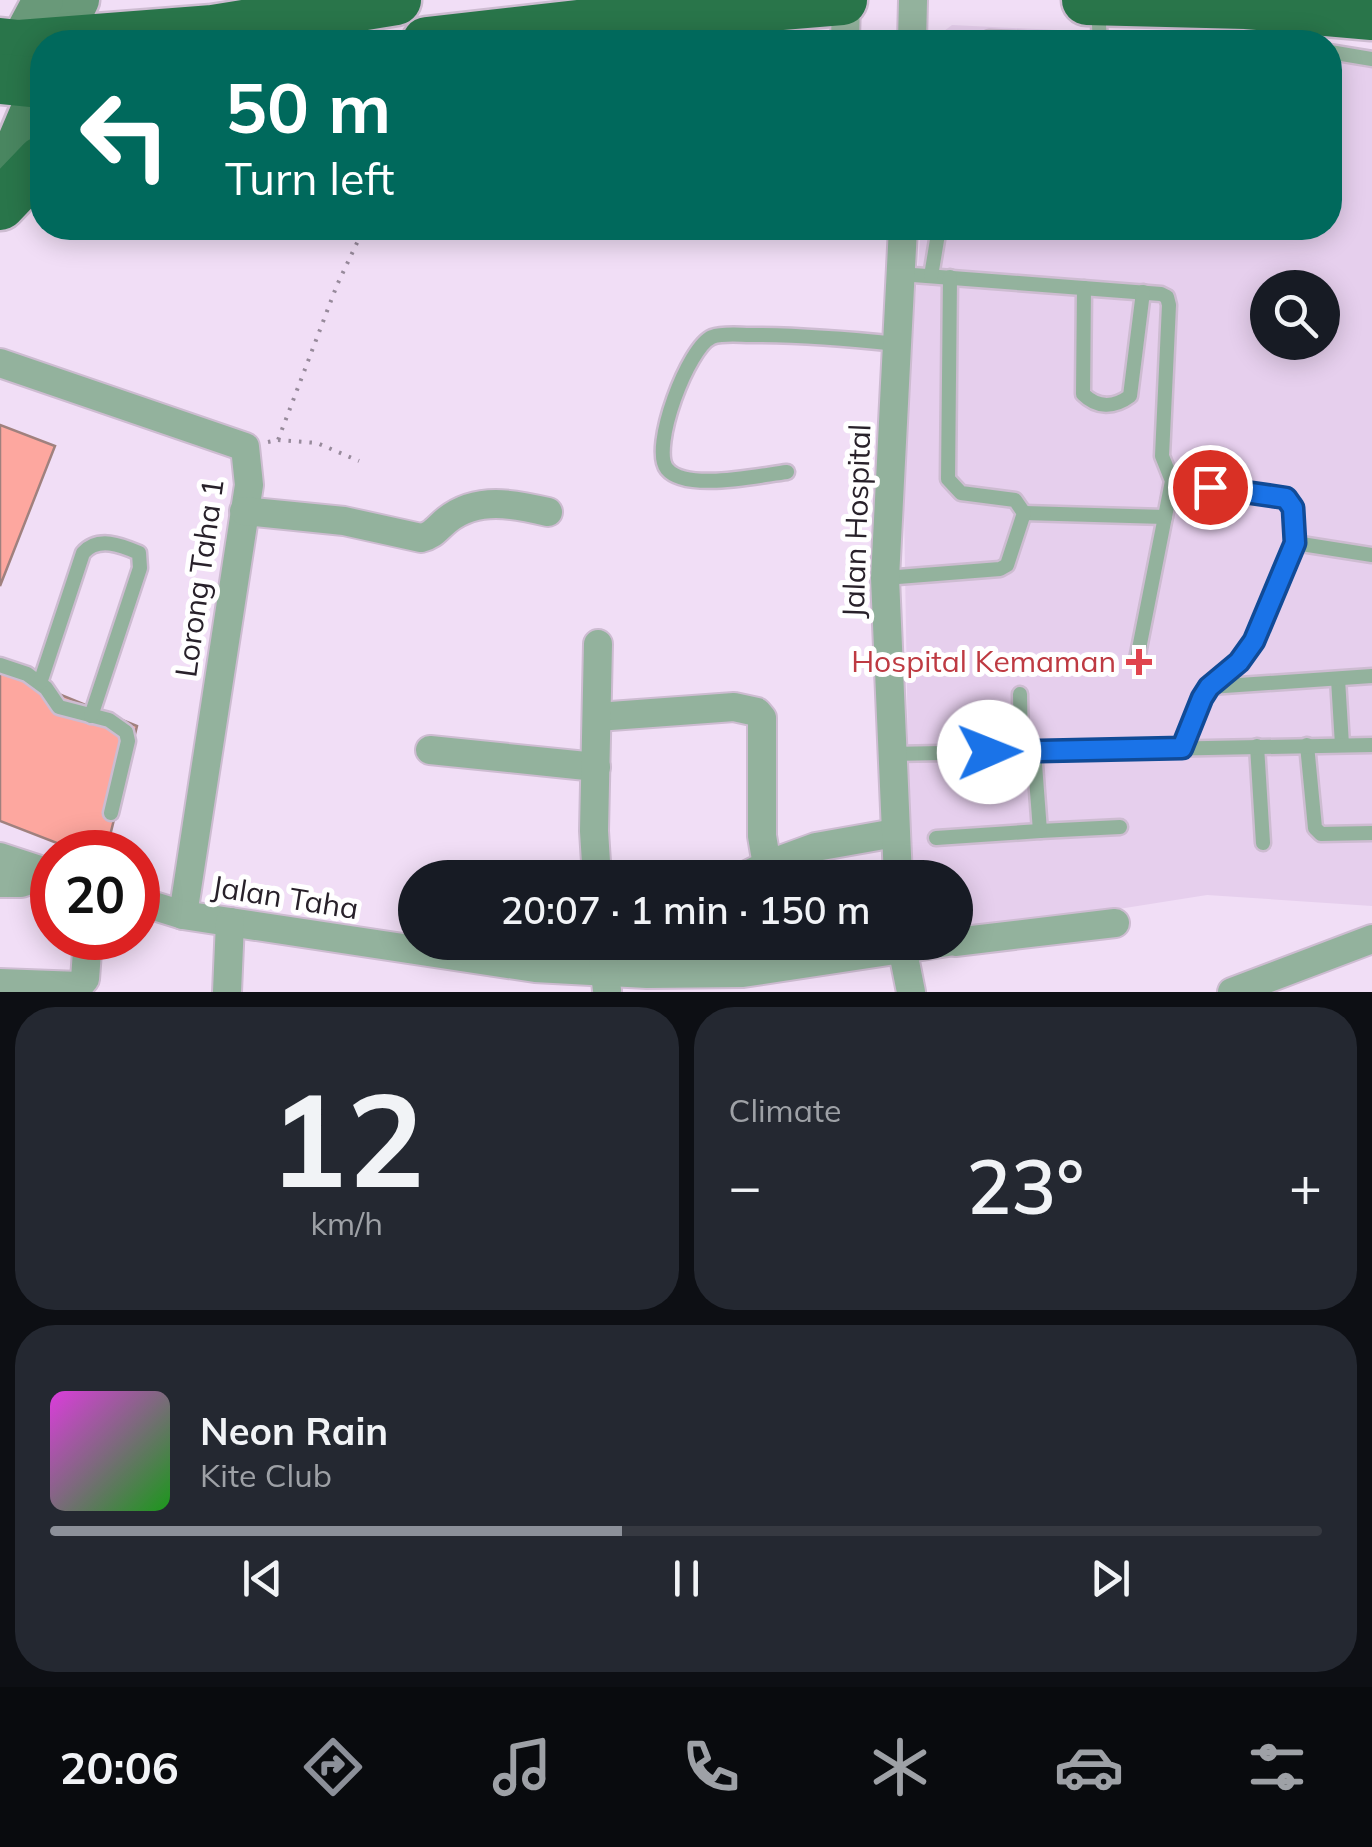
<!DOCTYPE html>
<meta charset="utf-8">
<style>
body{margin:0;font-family:Mulish,sans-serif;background:#242831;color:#f1f3f6;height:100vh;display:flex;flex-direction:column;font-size:38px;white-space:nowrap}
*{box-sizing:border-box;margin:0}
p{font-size:32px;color:#9ea1a6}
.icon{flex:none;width:55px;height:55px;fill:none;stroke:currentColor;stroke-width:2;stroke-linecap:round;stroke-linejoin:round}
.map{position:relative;height:992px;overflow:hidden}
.side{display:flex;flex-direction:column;gap:15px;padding:15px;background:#0d0f14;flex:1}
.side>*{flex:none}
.top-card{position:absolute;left:30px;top:30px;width:1312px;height:210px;border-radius:40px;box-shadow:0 5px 25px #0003;background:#00695c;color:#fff;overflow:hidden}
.fabs{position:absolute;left:1250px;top:270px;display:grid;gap:20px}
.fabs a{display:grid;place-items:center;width:90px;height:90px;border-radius:50%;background:#171b24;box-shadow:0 5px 25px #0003;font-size:50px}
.speed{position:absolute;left:30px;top:830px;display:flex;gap:20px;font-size:50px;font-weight:700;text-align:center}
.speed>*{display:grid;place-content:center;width:130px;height:130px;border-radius:50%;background:#171b24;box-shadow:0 5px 25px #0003;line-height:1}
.speed .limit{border:15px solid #d22;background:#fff;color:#111}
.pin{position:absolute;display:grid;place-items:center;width:85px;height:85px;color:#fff;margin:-42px;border:5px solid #fff;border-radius:50%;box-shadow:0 2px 10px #0007}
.me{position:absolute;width:110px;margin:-55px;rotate:89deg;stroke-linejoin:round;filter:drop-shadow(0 0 8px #0008)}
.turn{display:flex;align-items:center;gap:35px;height:210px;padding:0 30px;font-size:45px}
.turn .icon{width:130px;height:130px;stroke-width:2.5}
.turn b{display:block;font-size:70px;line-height:85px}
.big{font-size:75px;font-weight:600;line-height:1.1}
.side .tile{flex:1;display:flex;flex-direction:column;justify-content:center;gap:15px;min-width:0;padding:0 35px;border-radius:40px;background:#242831}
.side .dial{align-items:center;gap:0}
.dial b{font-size:130px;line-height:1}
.song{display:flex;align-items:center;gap:30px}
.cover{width:120px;height:120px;border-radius:15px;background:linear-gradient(135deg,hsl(300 70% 55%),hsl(120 70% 35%))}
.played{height:10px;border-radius:5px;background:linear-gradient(90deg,#8c9099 45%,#363941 45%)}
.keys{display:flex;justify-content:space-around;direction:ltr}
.heat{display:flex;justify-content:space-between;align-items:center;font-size:55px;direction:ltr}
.side .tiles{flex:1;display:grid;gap:15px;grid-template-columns:1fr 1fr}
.tile:last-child{grid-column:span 2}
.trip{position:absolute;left:398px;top:860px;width:575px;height:100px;border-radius:50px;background:#171b24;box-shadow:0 5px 25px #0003;font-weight:600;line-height:100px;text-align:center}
.dock{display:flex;height:160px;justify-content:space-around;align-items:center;background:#090b0e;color:#9ea1a6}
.dock .icon{width:70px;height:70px}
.dock .current{color:#8c9099}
.dock b{font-size:45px;color:#f1f3f6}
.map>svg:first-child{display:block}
.built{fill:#e6cfed;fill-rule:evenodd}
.building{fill:#fda79f;stroke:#a0817e;stroke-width:2.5}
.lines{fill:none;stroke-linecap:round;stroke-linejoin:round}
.lane-casing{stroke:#cdbcd1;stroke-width:19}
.street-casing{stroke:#cdbcd1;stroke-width:32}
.secondary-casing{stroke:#cdbcd1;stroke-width:45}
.primary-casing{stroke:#cdbcd1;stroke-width:48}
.highway-casing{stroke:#cdbcd1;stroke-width:55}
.path{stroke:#978a9b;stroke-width:4;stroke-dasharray:2.5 8;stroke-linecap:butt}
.lane{stroke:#93b29d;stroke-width:14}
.street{stroke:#93b29d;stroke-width:28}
.secondary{stroke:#699979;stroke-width:40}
.primary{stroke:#498660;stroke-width:42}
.highway{stroke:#29754a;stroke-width:50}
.route-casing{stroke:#114b97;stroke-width:25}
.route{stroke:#1a73e8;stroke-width:18}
.health-dot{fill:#e0444e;stroke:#fff;stroke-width:4}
.labels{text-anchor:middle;stroke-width:10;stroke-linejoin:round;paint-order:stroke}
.street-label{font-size:30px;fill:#28212a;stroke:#fff}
.health-label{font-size:30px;fill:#be3a42;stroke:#fff;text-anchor:end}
</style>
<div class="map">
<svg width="1372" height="992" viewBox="0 0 1372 992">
<rect width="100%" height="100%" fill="#f1def6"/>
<!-- built -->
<g class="built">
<path d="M952,25L1306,42H936V37Z"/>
<path d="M1330,46L1372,56V906L1207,895L955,935V878L910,877L903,447L921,228H1330ZM1268,288H1322V342H1268Z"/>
</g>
<!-- building -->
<g class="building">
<path d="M0,425L55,446L0,586Z"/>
<path d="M0,670L137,726L106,852H80L0,821Z"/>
</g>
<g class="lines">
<defs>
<g id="lane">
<path d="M1098,8L1100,42"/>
<path d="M748,42L750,14"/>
<path d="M983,42L989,38L1085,42"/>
<path d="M1330,52L1372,59"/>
<path d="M900,274L1161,294L1167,297L1169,305L1162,456L1172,481L1137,659"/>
<path d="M931,276L939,228"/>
<path d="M1084,288L1083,394C1097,408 1114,408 1130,396L1143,292"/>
<path d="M787,472C760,475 686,492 667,469C650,448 688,347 712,337C723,333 739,335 750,335C800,335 848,339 897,344"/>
<path d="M1172,481L1286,498L1293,508L1295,543L1253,641L1239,662L1209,687L1202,698L1182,748"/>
<path d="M1024,513L1165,517"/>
<path d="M1295,543L1372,555"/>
<path d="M885,578L1000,569L1007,565L1024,513L1015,500L961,493L948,479L950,277"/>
<path d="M0,665L27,674L46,688L59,707L109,720L126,732L128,741L111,813"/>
<path d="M1338,679L1342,745"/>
<path d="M40,683L83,553C98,536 121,545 139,553L140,568L91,716"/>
<path d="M1210,687L1372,676"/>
<path d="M1020,694L1021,751"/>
<path d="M1307,745L1315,828L1321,834L1372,833"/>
<path d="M1257,746L1263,843"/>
<path d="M1034,751L1040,831L1120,827"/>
<path d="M891,754L1372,745"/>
<path d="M936,838L1040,831"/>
<path d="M514,965V942"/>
</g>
<g id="street">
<path d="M845,42L846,0"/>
<path d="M912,42L913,0"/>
<path d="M0,363L245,447L249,485L183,915"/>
<path d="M244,511L344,521L421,538C434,535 437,528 447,520C477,496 514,504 548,512"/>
<path d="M597,717L734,707L757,712L762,718V836L767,865L741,878"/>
<path d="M430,750L596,767"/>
<path d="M0,857L52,874"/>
<path d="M767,865L816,847L895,833"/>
<path d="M597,878L594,831L598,644"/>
<path d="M898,878L885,578L903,228"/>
<path d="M0,883H21L51,873"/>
<path d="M138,901L183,915L535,968L647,974L743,973L948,942"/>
<path d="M601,942L607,990"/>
<path d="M901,942L911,992"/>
<path d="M955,942L1115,923"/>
<path d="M0,983L79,986L85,979L88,938"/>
<path d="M227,992L230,922"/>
<path d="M1232,992L1372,939"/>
</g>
<g id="secondary">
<path d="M60,40L79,0"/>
<path d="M19,45L43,0"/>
</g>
<path id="primary" d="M0,185L42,86"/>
<g id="highway">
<path d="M1087,0L1246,4L1372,15"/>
<path d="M427,42L676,14L842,0"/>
<path d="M0,43L19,45L213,30L396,0"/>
<path d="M0,79L42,83"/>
<path d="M0,205L42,161"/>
</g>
</defs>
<!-- lane casing -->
<use href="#lane" class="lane-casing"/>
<!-- street casing -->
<use href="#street" class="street-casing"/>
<!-- secondary casing -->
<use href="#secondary" class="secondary-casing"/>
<!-- primary casing -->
<use href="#primary" class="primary-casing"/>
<!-- highway casing -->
<use href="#highway" class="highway-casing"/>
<!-- path -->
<g class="path">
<path d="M278,440L317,443L359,461"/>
<path d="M268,442L278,440L337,285L364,228"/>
</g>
<!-- lane -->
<use href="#lane" class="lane"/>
<!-- street -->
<use href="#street" class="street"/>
<!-- secondary -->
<use href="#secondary" class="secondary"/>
<!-- primary -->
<use href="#primary" class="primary"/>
<!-- highway -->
<use href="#highway" class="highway"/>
</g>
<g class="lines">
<defs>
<path id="route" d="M989,752L1182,748L1202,698L1209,687L1239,662L1254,641L1295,543L1293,508L1286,498L1210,487"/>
</defs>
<!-- route casing -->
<use href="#route" class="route-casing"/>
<!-- route -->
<use href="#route" class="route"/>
</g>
<!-- markers -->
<path class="health-dot" d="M1134 647h10v10h10v10h-10v10h-10v-10h-10v-10h10z"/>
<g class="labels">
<!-- street labels -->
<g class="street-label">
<text transform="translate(857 521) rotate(-88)" y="10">Jalan Hospital</text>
<text transform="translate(200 578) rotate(-82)" y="10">Lorong Taha 1</text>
<text transform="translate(285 898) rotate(9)" y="10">Jalan Taha</text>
</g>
<!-- health labels -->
<g class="health-label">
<text x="1116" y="672">Hospital Kemaman</text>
</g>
</g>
</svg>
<div class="fabs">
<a><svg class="icon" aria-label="search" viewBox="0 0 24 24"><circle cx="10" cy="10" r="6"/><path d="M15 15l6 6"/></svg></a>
</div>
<div class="speed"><div class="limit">20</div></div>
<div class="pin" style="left:1210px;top:487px;background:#d93025"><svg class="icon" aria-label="arrive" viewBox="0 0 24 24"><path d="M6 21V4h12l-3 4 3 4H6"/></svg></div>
<svg class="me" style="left:989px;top:752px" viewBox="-20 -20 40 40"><circle r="19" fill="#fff"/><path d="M0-13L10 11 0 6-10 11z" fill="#1a73e8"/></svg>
<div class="trip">20:07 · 1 min · 150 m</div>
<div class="top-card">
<div class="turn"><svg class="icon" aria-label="left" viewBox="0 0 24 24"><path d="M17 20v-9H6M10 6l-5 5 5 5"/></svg><div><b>50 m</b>Turn left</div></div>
</div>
</div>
<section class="side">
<div class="tiles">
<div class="tile dial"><b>12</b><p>km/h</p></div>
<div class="tile"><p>Climate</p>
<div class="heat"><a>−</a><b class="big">23°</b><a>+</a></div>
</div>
<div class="tile">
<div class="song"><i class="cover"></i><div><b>Neon Rain</b><p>Kite Club</p></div></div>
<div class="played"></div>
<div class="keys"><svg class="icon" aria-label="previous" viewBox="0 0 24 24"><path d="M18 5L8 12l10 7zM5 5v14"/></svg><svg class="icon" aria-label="pause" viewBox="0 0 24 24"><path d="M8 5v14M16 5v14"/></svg><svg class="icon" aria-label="next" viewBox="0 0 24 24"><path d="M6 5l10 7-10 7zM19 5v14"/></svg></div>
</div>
</div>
</section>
<nav class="dock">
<b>20:06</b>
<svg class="icon current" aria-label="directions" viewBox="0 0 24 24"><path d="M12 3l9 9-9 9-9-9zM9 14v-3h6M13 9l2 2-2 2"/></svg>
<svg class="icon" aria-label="music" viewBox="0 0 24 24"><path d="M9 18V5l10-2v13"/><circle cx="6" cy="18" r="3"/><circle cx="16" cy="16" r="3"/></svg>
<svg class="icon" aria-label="phone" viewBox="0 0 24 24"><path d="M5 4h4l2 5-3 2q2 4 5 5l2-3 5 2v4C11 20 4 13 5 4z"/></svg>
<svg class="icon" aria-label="climate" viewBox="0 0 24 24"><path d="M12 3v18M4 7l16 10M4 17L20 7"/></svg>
<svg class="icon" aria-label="car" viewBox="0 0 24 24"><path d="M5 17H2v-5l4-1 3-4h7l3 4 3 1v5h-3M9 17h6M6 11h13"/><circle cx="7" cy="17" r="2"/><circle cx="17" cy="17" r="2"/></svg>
<svg class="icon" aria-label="filters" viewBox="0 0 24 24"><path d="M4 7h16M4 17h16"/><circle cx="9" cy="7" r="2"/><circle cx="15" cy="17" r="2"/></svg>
</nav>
